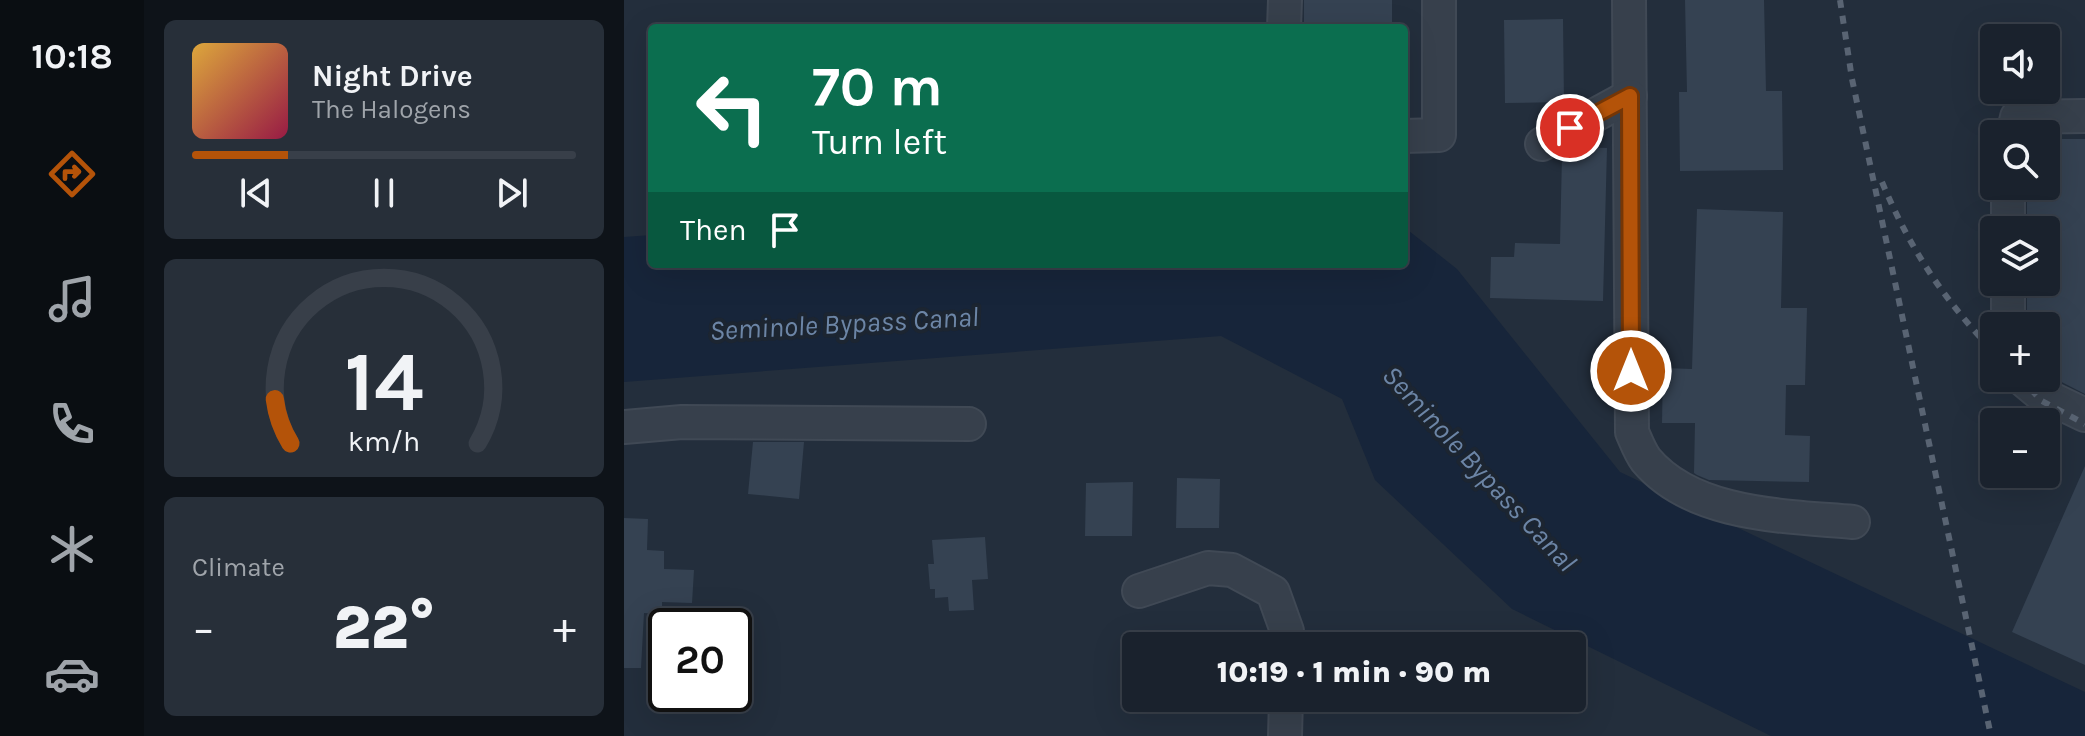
<!DOCTYPE html>
<meta charset="utf-8">
<style>
body{margin:0;font-family:Karla,sans-serif;background:#272f39;color:#f1f3f6;height:100vh;display:flex;flex-direction:column;font-size:30px;white-space:nowrap}
*{box-sizing:border-box;margin:0}
p{font-size:26px;color:#9fa4aa}
.icon{flex:none;width:44px;height:44px;fill:none;stroke:currentColor;stroke-width:2;stroke-linecap:round;stroke-linejoin:round}
.map{position:relative;flex:1;overflow:hidden}
.details{display:flex;flex-direction:column;gap:20px;padding:20px;background:#0e1319;width:480px}
.details>*{flex:none}
.banner{position:absolute;left:24px;top:24px;width:760px;height:244px;border-radius:8px;box-shadow:0 8px 32px #0002,0 0 0 2px #383f49;background:#0b6e4f;color:#fff;overflow:hidden}
.buttons{position:absolute;left:1356px;top:24px;display:grid;gap:16px}
.buttons a{display:grid;place-items:center;width:80px;height:80px;border-radius:8px;background:#1a222d;box-shadow:0 8px 32px #0002,0 0 0 2px #383f49;font-size:40px}
.speed{position:absolute;left:24px;top:608px;display:flex;gap:16px;font-size:40px;font-weight:700;text-align:center}
.speed>*{display:grid;place-content:center;width:104px;height:104px;border-radius:50%;background:#1a222d;box-shadow:0 8px 32px #0002,0 0 0 2px #383f49;line-height:1}
.speed .limit{border:4px solid #111;border-radius:12px;background:#fff;color:#111}
.pin{position:absolute;display:grid;place-items:center;width:68px;height:68px;color:#fff;margin:-34px;border:4px solid #fff;border-radius:50%;box-shadow:0 2px 8px #0007}
.me{position:absolute;width:88px;margin:-44px;rotate:0deg;stroke-linejoin:round;filter:drop-shadow(0 0 6px #0008)}
.turn{display:flex;align-items:center;gap:28px;height:168px;padding:0 32px;font-size:36px}
.turn .icon{width:104px;height:104px;stroke-width:2.5}
.turn b{display:block;font-size:56px;line-height:68px}
.then{display:flex;align-items:center;height:76px;padding:0 32px;background:#0003;gap:16px;font-size:30px}
.big{font-size:60px;font-weight:800;line-height:1.1}
.details .card{flex:1;display:flex;flex-direction:column;justify-content:center;gap:12px;min-width:0;padding:0 28px;border-radius:12px;background:#272f39}
.details .dial{align-items:center;gap:0}
.dial svg{height:208px;overflow:visible;fill:none;stroke:#383f49;stroke-width:7;stroke-linecap:round;text-anchor:middle}
.dial text{fill:#f1f3f6;stroke:none}
.song{display:flex;align-items:center;gap:24px}
.cover{width:96px;height:96px;border-radius:12px;background:linear-gradient(135deg,hsl(40 70% 55%),hsl(340 70% 35%))}
.played{height:8px;border-radius:4px;background:linear-gradient(90deg,#b45309 25%,#383f49 25%)}
.keys{display:flex;justify-content:space-around;direction:ltr}
.heat{display:flex;justify-content:space-between;align-items:center;font-size:44px;direction:ltr}
.trip{position:absolute;left:498px;top:632px;width:464px;height:80px;border-radius:8px;background:#1a222d;box-shadow:0 8px 32px #0002,0 0 0 2px #383f49;font-weight:800;line-height:80px;text-align:center}
main{display:flex;flex:1;min-height:0}
.menu{display:flex;flex-direction:column;width:144px;justify-content:space-around;align-items:center;background:#0a0e12;color:#9fa4aa}
.menu .icon{width:56px;height:56px}
.menu .current{color:#b45309}
.menu b{font-size:36px;color:#f1f3f6}
.map>svg:first-child{display:block}
.water{fill:#17253a}
.building{fill:#354252}
.lines{fill:none;stroke-linecap:round;stroke-linejoin:round}
.minor-casing{stroke:#404955;stroke-width:36}
.minor{stroke:#37404c;stroke-width:32}
.rail{stroke:#596473;stroke-width:6;stroke-dasharray:8 8;stroke-linecap:butt}
.route-casing{stroke:#753606;stroke-width:20}
.route{stroke:#b45309;stroke-width:14}
.labels{text-anchor:middle;stroke-width:8;stroke-linejoin:round;paint-order:stroke}
.water-label{font-size:28px;font-style:italic;fill:#6c85a6;stroke:#1c2531}
</style>
<main>
<nav class="menu">
<b>10:18</b>
<svg class="icon current" aria-label="directions" viewBox="0 0 24 24"><path d="M12 3l9 9-9 9-9-9zM9 14v-3h6M13 9l2 2-2 2"/></svg>
<svg class="icon" aria-label="music" viewBox="0 0 24 24"><path d="M9 18V5l10-2v13"/><circle cx="6" cy="18" r="3"/><circle cx="16" cy="16" r="3"/></svg>
<svg class="icon" aria-label="phone" viewBox="0 0 24 24"><path d="M5 4h4l2 5-3 2q2 4 5 5l2-3 5 2v4C11 20 4 13 5 4z"/></svg>
<svg class="icon" aria-label="climate" viewBox="0 0 24 24"><path d="M12 3v18M4 7l16 10M4 17L20 7"/></svg>
<svg class="icon" aria-label="car" viewBox="0 0 24 24"><path d="M5 17H2v-5l4-1 3-4h7l3 4 3 1v5h-3M9 17h6M6 11h13"/><circle cx="7" cy="17" r="2"/><circle cx="17" cy="17" r="2"/></svg>
</nav>
<section class="details">
<div class="card">
<div class="song"><i class="cover"></i><div><b>Night Drive</b><p>The Halogens</p></div></div>
<div class="played"></div>
<div class="keys"><svg class="icon" aria-label="previous" viewBox="0 0 24 24"><path d="M18 5L8 12l10 7zM5 5v14"/></svg><svg class="icon" aria-label="pause" viewBox="0 0 24 24"><path d="M8 5v14M16 5v14"/></svg><svg class="icon" aria-label="next" viewBox="0 0 24 24"><path d="M6 5l10 7-10 7zM19 5v14"/></svg></div>
</div>
<div class="card dial"><svg viewBox="0 0 100 80">
<path d="M14 69A42 42 0 1 1 86 69"/>
<path d="M14 69A42 42 0 0 1 8 52" stroke="#b45309"/>
<text x="50" y="56" font-size="32" font-weight="700">14</text>
<text x="50" y="72" font-size="11">km/h</text>
</svg></div>
<div class="card"><p>Climate</p>
<div class="heat"><a>−</a><b class="big">22°</b><a>+</a></div>
</div>
</section>
<div class="map">
<svg width="1461" height="736" viewBox="0 0 1461 736">
<rect width="100%" height="100%" fill="#232e3c"/>
<!-- water -->
<path class="water" d="M780,227L833,269L996,472L1461,692V736H1147L888,609L751,480L718,399L597,336L0,382V237L28,235V264H780Z"/>
<!-- building -->
<g class="building">
<rect x="680" y="0" width="88" height="28"/>
<path d="M1061,0H1140L1142,91H1158L1159,170L1056,171L1055,92H1063Z"/>
<path d="M939,19L940,102L881,103L880,20Z"/>
<path d="M1422,139H1461V394L1422,374V326H1403V282H1422V230H1403V186H1422Z"/>
<path d="M952,147L983,148L979,301L866,298L867,257H890L891,243L936,244L938,155Z"/>
<path d="M1073,209L1159,212L1157,308H1183L1181,385H1162L1161,435L1186,436L1185,482L1085,480L1073,475L1070,473L1071,423H1038L1039,368L1068,369Z"/>
<path d="M129,442H180L175,499L124,494Z"/>
<path d="M1461,466V665L1388,632Z"/>
<path d="M553,478L596,479L595,528H552Z"/>
<path d="M509,482L508,536H461L462,483Z"/>
<path d="M0,518L24,519L23,550L40,551V569L70,570L68,603L38,602V614L20,613L17,668H0Z"/>
<path d="M361,537L364,579L348,580L350,610L325,611L324,597L311,598V589H306L304,564H310L308,540Z"/>
</g>
<g class="lines">
<defs>
<g id="minor">
<path d="M1005,0L1008,432C1012,441 1016,452 1022,460C1069,516 1162,516 1229,522"/>
<path d="M660,28L661,0"/>
<path d="M1389,134L1393,117L1461,116"/>
<path d="M780,136L815,135V0"/>
<path d="M918,144L1006,96"/>
<path d="M1384,186V230"/>
<path d="M1384,282V326"/>
<path d="M1397,378L1415,393L1461,415"/>
<path d="M0,427L58,422L345,424"/>
<path d="M515,591L584,568L608,570L649,592L663,631V646"/>
<path d="M661,736L662,698"/>
</g>
</defs>
<!-- minor casing -->
<use href="#minor" class="minor-casing"/>
<!-- minor -->
<use href="#minor" class="minor"/>
<!-- rail -->
<g class="rail">
<path d="M1216,0L1228,79L1367,736"/>
<path d="M1258,182C1286,249 1320,300 1370,352"/>
<path d="M1396,378L1418,401L1461,424"/>
</g>
</g>
<g class="lines">
<defs>
<path id="route" d="M946,128L1006,96L1007,371"/>
</defs>
<!-- route casing -->
<use href="#route" class="route-casing"/>
<!-- route -->
<use href="#route" class="route"/>
</g>
<g class="labels">
<!-- water labels -->
<g class="water-label">
<text transform="translate(220 323) rotate(-3)" y="10">Seminole Bypass Canal</text>
<text transform="translate(856 468) rotate(47)" y="10">Seminole Bypass Canal</text>
</g>
</g>
</svg>
<div class="buttons">
<a><svg class="icon" aria-label="sound" viewBox="0 0 24 24"><path d="M4 9h4l5-4v14l-5-4H4zM17 9q2 3 0 6"/></svg></a>
<a><svg class="icon" aria-label="search" viewBox="0 0 24 24"><circle cx="10" cy="10" r="6"/><path d="M15 15l6 6"/></svg></a>
<a><svg class="icon" aria-label="layers" viewBox="0 0 24 24"><path d="M12 4l9 5-9 5-9-5zM3 14l9 5 9-5"/></svg></a>
<a>+</a>
<a>−</a>
</div>
<div class="speed"><div class="limit">20</div></div>
<div class="pin" style="left:946px;top:128px;background:#d93025"><svg class="icon" aria-label="arrive" viewBox="0 0 24 24"><path d="M6 21V4h12l-3 4 3 4H6"/></svg></div>
<svg class="me" style="left:1007px;top:371px" viewBox="-20 -20 40 40"><circle r="17" fill="#b45309" stroke="#fff" stroke-width="3"/><path d="M0-11L8 9 0 5-8 9z" fill="#fff"/></svg>
<div class="trip">10:19 · 1 min · 90 m</div>
<div class="banner">
<div class="turn"><svg class="icon" aria-label="left" viewBox="0 0 24 24"><path d="M17 20v-9H6M10 6l-5 5 5 5"/></svg><div><b>70 m</b>Turn left</div></div>
<div class="then">Then<svg class="icon" aria-label="arrive" viewBox="0 0 24 24"><path d="M6 21V4h12l-3 4 3 4H6"/></svg></div>
</div>
</div>
</main>
